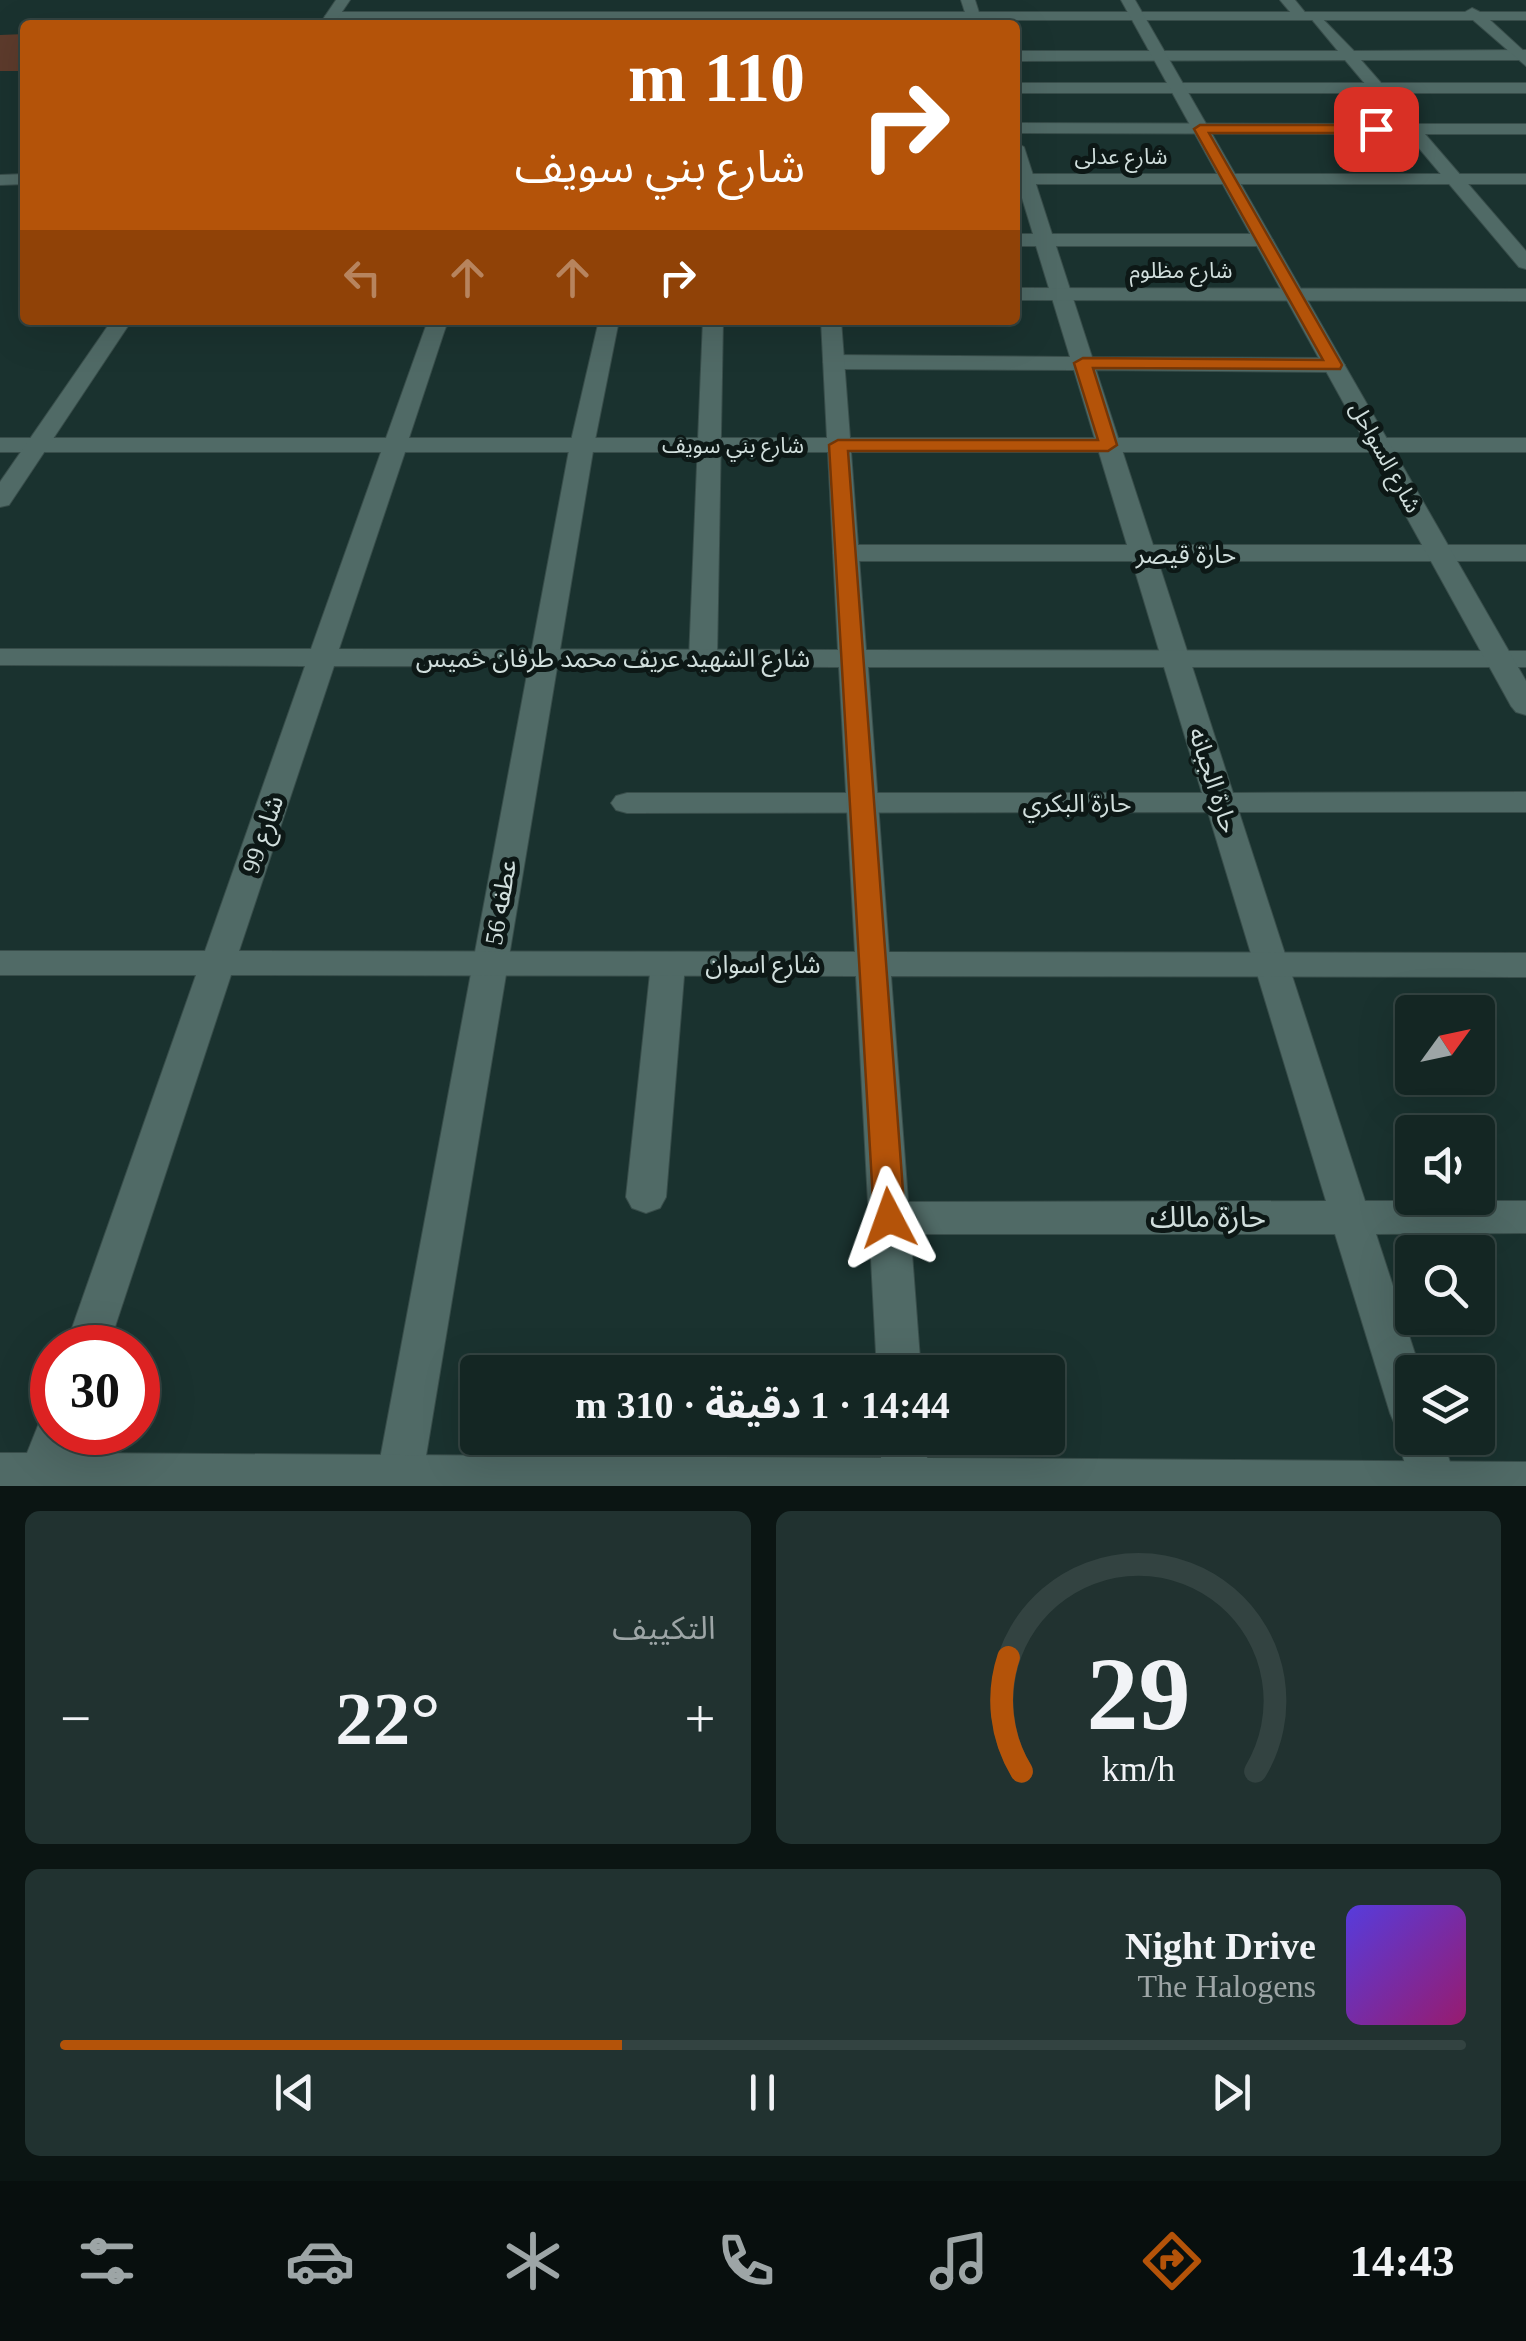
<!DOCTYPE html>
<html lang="ar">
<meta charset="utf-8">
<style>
body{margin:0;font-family:"Times New Roman","Noto Sans Arabic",serif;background:#213230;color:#f1f3f6;direction:rtl;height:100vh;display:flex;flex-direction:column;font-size:38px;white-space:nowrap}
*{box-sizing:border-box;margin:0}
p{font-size:32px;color:#9da5a6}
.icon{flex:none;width:55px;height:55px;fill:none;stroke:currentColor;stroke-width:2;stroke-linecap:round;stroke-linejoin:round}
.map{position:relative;height:1486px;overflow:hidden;direction:ltr}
.details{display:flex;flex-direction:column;gap:25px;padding:25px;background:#0b1513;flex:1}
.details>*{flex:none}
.hud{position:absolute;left:20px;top:20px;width:1000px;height:305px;border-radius:10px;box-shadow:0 10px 40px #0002,0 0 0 2px #334341;direction:rtl;background:#b45309;color:#fff;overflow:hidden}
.needle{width:65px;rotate:57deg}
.controls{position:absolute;left:1395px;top:995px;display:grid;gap:20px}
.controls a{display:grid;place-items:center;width:100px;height:100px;border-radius:10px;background:#142623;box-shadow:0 10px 40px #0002,0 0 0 2px #334341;font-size:50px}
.speed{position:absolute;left:30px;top:1325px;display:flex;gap:20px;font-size:50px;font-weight:700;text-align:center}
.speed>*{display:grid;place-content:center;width:130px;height:130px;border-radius:50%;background:#142623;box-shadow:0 10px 40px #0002,0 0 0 2px #334341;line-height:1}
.speed .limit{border:15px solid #d22;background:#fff;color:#111}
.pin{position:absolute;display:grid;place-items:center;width:85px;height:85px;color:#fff;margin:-42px;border-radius:20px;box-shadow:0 5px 15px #0006}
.me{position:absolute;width:110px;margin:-55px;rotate:356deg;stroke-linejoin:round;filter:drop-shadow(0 0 8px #0008)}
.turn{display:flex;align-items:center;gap:35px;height:210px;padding:0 50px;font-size:45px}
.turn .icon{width:130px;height:130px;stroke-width:2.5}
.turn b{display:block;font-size:70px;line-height:85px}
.lanes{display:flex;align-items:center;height:95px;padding:0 50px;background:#0003;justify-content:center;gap:50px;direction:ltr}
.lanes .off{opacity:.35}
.big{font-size:75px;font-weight:700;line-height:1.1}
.details .widget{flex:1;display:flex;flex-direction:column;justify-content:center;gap:15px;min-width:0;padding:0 35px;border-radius:15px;background:#213230}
.details .dial{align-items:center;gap:0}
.dial svg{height:260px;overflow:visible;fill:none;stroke:#334341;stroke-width:7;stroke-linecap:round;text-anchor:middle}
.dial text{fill:#f1f3f6;stroke:none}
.song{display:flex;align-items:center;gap:30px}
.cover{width:120px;height:120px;border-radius:15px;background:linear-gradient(135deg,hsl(250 70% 55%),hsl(320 70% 35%))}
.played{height:10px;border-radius:5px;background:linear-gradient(90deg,#b45309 40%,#334341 40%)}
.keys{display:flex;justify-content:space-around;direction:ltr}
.heat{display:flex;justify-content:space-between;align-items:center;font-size:55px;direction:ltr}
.details .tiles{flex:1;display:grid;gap:25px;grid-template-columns:1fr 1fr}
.widget:last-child{grid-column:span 2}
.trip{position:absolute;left:460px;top:1355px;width:605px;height:100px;border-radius:10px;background:#142623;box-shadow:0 10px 40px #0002,0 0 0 2px #334341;font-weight:700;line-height:100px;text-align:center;direction:rtl}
.dock{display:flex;height:160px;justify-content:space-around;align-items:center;background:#080f0e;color:#9da5a6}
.dock .icon{width:70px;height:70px}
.dock .current{color:#b45309}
.dock b{font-size:45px;color:#f1f3f6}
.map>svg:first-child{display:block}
.green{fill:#5d3b2c}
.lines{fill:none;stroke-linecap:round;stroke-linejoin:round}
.service-casing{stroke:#384d4a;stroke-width:2}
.minor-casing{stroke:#384d4a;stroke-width:2}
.tertiary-casing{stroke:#384d4a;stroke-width:2}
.service{fill:#506a66;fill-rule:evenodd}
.minor{fill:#506a66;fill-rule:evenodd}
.tertiary{fill:#506a66;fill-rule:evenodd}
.route{fill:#b45309;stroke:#753606;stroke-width:2.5}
.labels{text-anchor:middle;stroke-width:10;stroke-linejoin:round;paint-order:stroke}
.far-street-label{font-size:22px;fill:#d0dedc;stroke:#0d1816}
.street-label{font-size:25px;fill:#d0dedc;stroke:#0d1816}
.near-street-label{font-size:30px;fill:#d0dedc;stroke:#0d1816}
</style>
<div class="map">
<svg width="1526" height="1486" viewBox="0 0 1526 1486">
<rect width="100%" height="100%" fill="#1a322f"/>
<!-- green -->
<path class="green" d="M25,34V71H0V35Z"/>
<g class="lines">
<defs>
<g id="service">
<path d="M961,0H975L983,25H969Z"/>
<path d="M1280,0H1295L1308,16L1296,19Z"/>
<path d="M1316,12L1354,51L1526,50V60H1361L1417,124H1526V134H1425L1526,251V269L1519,267L1407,134L1015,133V123L1399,124L1345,60L1015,61V51H1338L1309,16Z"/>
<path d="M1015,142L1024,147L1052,234H1263L1273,240L1263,246H1056L1092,357L1334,358L1345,365L1334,372L1096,370L1153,545H1526V561H1158L1233,793L1526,792V812H1239L1365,1201H1526V1233L1376,1234L1421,1372H1412V1438H1442L1458,1486H1412L1397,1438L1402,1429L1396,1427L1390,1413L1335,1234H889L875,1230L869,1218L875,1206L889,1202L1326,1201L1208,812L627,813L616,810L611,803L616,796L627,793H1202L1132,561H846L833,553L846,545H1127L1074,370L834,369L823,362L834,355L1070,357L1036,246H1015V234H1033L1015,175Z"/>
<path d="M599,320H619L594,445L421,1486H375L570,445Z"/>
<path d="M703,320H723L717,659L713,665H693L689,659Z"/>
<path d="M668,952L680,955L685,964L666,1197L660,1208L646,1213L632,1208L626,1197L651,964L656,955Z"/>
</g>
<g id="minor">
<path d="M1472,8L1480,12H1526V20H1490L1526,53V66L1473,20H332L325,16L332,12H1465Z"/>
<rect x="1015" y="83" width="511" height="10"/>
<path d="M25,174V184L0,185V175Z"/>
<rect x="1015" y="174" width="511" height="10"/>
<path d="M1015,288L1526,289V301L1015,300Z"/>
<path d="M428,320H448L409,438H827L821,320H841L850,438H1526V452H851L866,650L1526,651V667H868L889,952L1526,953V977L891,976L921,1372H877L856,976L231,975L108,1348H65L196,975H0V951H205L305,666L0,665V649H311L381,452H0V438H386ZM405,452H828L838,650L339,649ZM334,666L839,667L855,952L239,951Z"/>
<path d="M52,1413V1432H79L72,1453L881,1458V1438H925L927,1458L1526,1462V1486H0V1453H27L41,1418Z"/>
</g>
<g id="tertiary">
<path d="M336,0H350L333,25H319Z"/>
<path d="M1121,0H1135L1526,681V715L1516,712L1511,706Z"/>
<path d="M112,320H132L9,505L0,507V482Z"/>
</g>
</defs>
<!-- service casing -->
<use href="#service" class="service-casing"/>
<!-- minor casing -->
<use href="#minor" class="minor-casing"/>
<!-- tertiary casing -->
<use href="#tertiary" class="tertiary-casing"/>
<!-- service -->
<use href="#service" class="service"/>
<!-- minor -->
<use href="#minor" class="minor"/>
<!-- tertiary -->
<use href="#tertiary" class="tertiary"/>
</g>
<!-- route -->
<path class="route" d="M1200,125H1376L1383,129L1376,133H1209L1342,365L1340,369L1093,368L1117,445L1108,451H848L905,1218L900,1226L889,1230L878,1226L874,1218L829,445L838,440H1098L1074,363L1083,358L1323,360L1194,129Z"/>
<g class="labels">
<!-- far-street labels -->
<g class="far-street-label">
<text x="1121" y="164">شارع عدلى</text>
<text x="1181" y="278">شارع مظلوم</text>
<text x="733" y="453">شارع بني سويف</text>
<text transform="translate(1386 457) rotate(61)" y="8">شارع السواحل</text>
</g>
<!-- street labels -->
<g class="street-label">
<text x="1186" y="563">حارة قيصر</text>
<text x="613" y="667">شارع الشهيد عريف محمد طرفان خميس</text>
<text transform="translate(1214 780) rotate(72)" y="9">حارة الجبانه</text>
<text x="1077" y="812">حارة البكري</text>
<text transform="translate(262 834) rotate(-71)" y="9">شارع 99</text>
<text transform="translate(500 902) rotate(-80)" y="9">عطفه 56</text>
<text x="763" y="973">شارع اسوان</text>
</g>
<!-- near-street labels -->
<g class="near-street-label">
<text x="1208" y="1227">حارة مالك</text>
</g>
</g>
</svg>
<div class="controls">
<a><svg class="needle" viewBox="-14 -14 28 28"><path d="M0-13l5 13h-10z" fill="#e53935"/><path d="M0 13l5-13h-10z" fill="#9da5a6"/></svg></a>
<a><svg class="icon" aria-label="sound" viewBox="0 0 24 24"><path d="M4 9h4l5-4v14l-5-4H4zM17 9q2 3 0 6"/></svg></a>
<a><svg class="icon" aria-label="search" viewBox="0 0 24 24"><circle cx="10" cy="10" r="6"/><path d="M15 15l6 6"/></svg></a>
<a><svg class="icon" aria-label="layers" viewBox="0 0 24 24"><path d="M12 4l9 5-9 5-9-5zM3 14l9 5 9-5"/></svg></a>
</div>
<div class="speed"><div class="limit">30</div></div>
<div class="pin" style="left:1376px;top:129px;background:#d93025"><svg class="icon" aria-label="arrive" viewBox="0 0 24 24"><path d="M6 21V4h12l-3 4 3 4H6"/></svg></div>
<svg class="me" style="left:889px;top:1218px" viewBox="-20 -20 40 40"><path d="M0-17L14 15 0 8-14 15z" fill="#b45309" stroke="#fff" stroke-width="4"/></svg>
<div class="trip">14:44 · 1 دقيقة · 310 m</div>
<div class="hud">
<div class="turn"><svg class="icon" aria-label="right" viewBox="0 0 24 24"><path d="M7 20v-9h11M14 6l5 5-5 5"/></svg><div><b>110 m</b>شارع بني سويف</div></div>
<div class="lanes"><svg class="icon off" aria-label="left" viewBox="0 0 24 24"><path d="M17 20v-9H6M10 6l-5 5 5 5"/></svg><svg class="icon off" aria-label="ahead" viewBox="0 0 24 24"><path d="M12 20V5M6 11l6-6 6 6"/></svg><svg class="icon off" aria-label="ahead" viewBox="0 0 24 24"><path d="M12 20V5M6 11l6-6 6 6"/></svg><svg class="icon" aria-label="right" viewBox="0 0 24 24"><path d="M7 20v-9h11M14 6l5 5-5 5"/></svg></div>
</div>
</div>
<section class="details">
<div class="tiles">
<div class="widget dial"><svg viewBox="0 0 100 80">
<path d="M14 69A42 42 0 1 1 86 69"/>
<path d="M14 69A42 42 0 0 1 10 34" stroke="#b45309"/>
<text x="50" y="56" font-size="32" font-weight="700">29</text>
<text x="50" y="72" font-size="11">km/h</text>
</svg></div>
<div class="widget"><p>التكييف</p>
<div class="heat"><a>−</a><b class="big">22°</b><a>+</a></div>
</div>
<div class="widget">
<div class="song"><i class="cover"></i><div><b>Night Drive</b><p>The Halogens</p></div></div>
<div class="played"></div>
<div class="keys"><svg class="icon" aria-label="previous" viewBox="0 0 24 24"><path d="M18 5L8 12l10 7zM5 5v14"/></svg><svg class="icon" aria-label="pause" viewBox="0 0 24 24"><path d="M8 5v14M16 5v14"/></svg><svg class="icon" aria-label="next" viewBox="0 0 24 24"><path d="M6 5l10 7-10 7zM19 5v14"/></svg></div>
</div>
</div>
</section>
<nav class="dock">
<b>14:43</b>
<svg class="icon current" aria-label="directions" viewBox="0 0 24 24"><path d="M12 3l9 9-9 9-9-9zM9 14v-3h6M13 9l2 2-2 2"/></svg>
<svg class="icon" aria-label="music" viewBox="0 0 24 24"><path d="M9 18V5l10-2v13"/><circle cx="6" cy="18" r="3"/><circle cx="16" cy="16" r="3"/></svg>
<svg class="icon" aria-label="phone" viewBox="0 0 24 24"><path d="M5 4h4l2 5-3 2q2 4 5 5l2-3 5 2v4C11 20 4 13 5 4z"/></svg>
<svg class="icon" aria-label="climate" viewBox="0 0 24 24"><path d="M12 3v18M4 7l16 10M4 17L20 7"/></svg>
<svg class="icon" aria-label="car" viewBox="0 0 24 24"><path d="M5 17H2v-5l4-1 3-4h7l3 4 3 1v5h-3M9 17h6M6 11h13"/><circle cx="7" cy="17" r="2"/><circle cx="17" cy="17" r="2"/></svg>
<svg class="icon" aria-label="filters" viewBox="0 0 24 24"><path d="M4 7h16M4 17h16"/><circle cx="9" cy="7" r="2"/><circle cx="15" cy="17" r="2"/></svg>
</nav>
